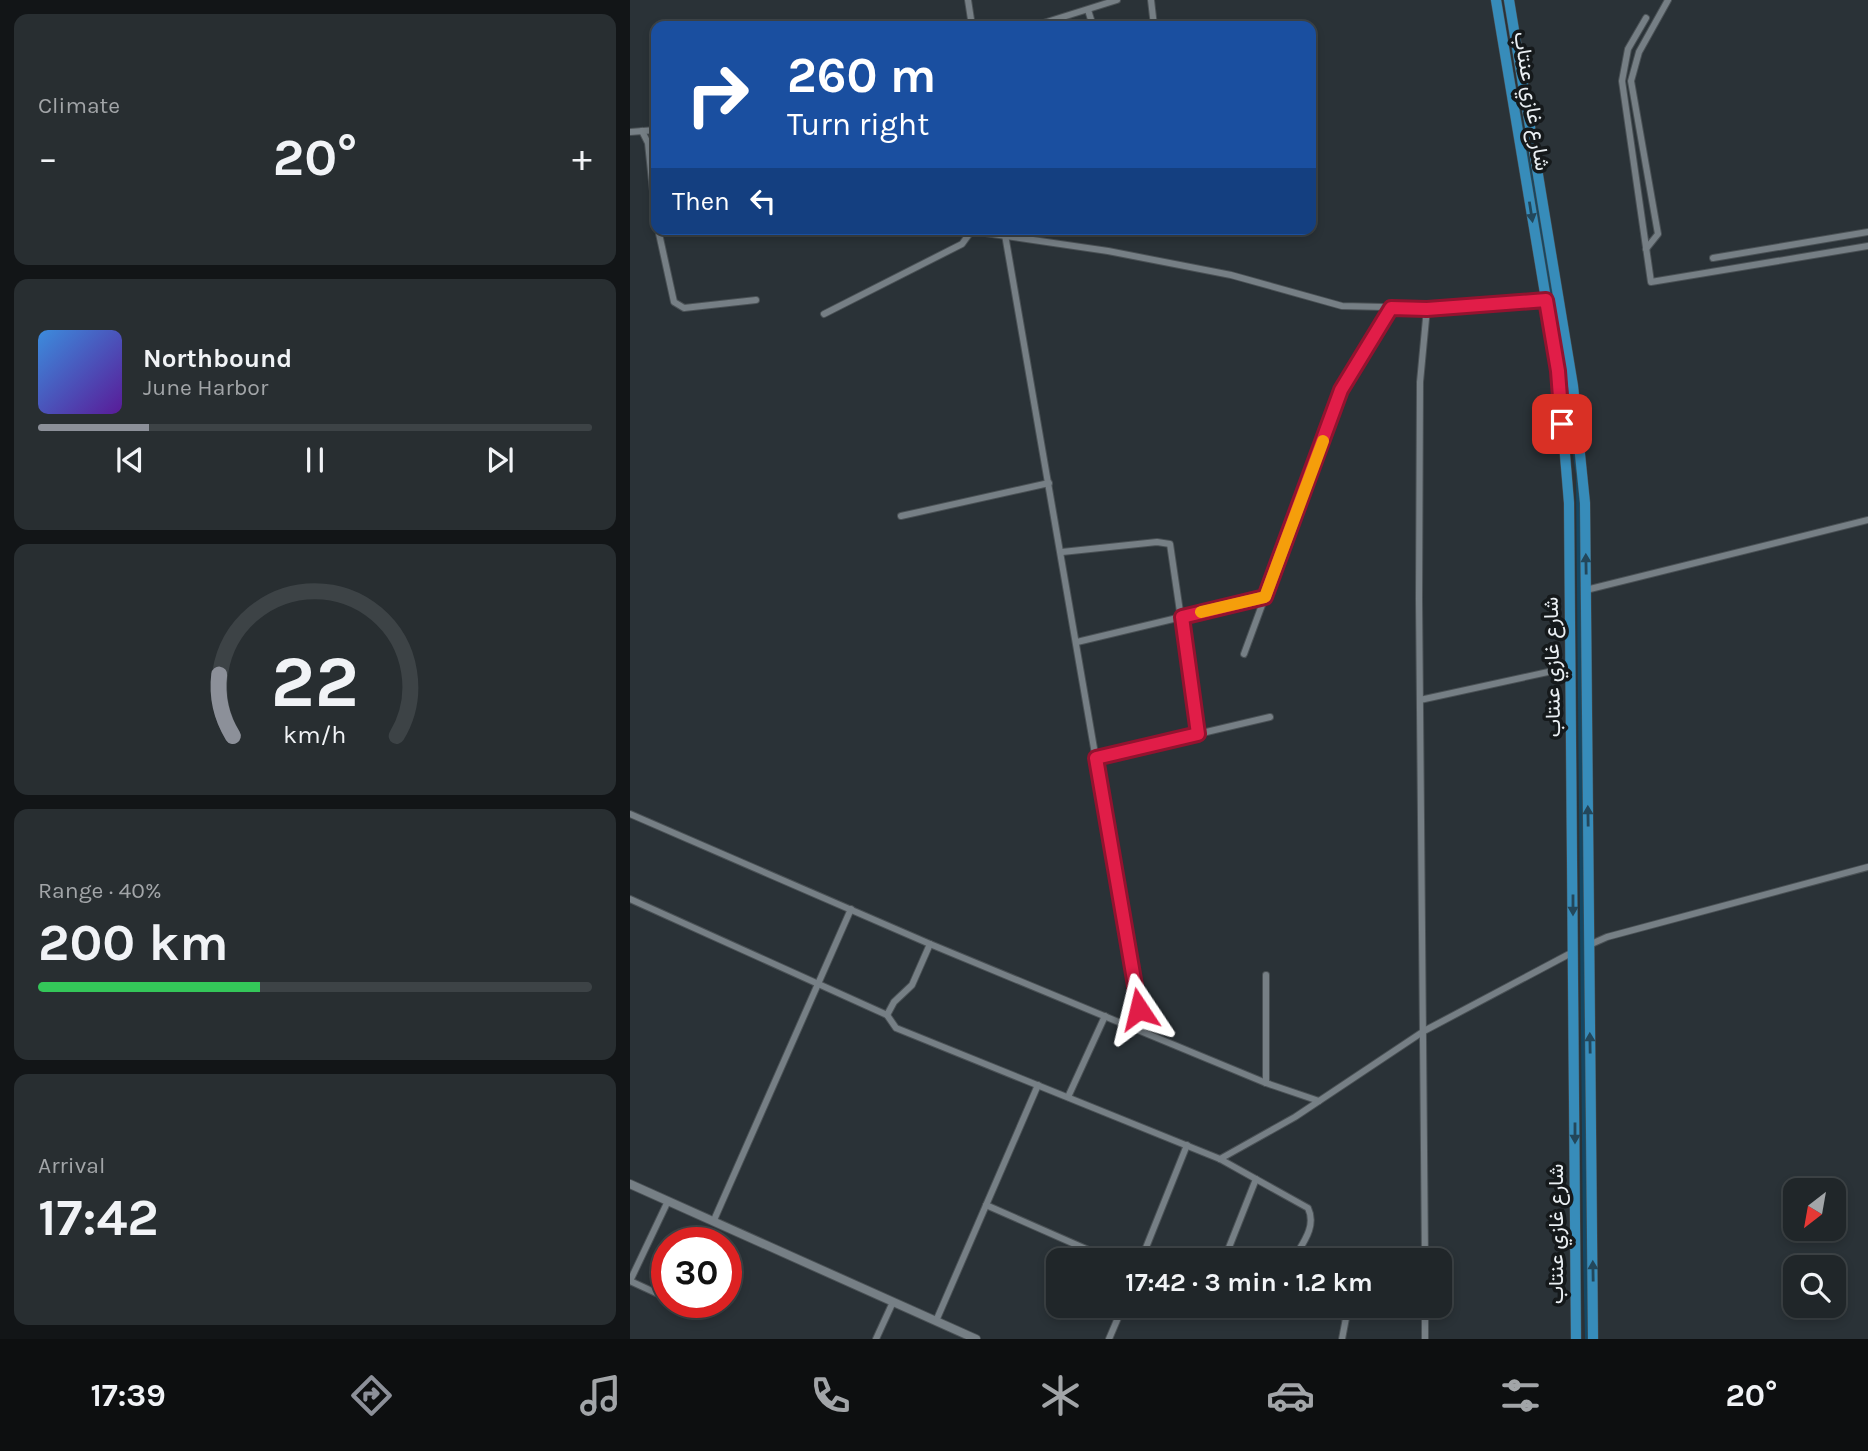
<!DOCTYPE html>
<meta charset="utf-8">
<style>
body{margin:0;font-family:Karla,Vazirmatn,sans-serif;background:#282e31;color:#f1f3f6;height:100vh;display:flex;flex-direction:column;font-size:26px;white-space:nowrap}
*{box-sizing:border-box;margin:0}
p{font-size:23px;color:#a2a5a8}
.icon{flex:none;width:38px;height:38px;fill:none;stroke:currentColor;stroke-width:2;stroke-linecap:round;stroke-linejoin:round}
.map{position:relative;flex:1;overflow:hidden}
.sheet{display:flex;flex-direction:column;gap:14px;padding:14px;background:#121517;width:630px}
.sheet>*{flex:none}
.guide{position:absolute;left:21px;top:21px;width:665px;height:214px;border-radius:14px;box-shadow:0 4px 10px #0003,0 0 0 2px #3d4346;background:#1a4fa0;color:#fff;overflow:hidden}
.needle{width:46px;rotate:211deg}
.controls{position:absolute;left:1153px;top:1178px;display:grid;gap:14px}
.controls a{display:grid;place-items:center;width:63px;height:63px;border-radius:14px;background:#202629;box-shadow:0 4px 10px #0003,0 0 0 2px #3d4346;font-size:35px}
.speed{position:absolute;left:21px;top:1227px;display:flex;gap:14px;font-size:35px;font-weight:700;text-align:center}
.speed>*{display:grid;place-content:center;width:91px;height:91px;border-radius:50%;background:#202629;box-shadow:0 4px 10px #0003,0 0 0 2px #3d4346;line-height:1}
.speed .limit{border:10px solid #d22;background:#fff;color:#111}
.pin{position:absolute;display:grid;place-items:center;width:60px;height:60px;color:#fff;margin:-30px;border-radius:14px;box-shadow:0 4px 10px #0006}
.me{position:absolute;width:77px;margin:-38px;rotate:350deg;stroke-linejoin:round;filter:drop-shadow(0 0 5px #0008)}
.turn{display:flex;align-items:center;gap:24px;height:147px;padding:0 21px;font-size:32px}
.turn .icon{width:91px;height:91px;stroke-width:2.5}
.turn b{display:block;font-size:49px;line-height:60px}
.then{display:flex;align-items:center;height:66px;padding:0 21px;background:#0003;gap:14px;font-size:26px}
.big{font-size:52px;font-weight:700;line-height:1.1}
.sheet .widget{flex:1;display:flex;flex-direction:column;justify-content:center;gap:10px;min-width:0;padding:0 24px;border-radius:14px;background:#282e31}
.sheet .dial{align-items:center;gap:0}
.dial svg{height:182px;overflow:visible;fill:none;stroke:#3d4346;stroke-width:7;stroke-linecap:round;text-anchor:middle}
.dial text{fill:#f1f3f6;stroke:none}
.song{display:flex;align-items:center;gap:21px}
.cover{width:84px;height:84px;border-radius:10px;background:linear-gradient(135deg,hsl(210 70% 55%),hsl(270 70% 35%))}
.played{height:7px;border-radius:4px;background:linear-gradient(90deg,#8c9099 20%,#3d4346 20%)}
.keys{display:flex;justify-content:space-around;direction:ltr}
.heat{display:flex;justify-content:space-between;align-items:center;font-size:38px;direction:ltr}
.charge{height:10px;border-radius:5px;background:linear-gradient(90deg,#34c759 40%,#3d4346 0)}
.trip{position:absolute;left:416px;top:1248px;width:406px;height:70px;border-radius:14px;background:#202629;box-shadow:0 4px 10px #0003,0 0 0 2px #3d4346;font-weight:700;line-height:70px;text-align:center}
.dock{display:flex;height:112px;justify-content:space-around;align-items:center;background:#0d0f10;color:#a2a5a8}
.dock .icon{width:49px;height:49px}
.dock .current{color:#8c9099}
.dock b{font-size:32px;color:#f1f3f6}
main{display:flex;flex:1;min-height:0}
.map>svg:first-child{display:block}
.green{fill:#144763}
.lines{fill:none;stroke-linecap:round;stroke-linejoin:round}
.minor-casing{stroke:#4a5155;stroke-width:8}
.tertiary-casing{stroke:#4a5155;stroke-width:10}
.trunk-casing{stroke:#4a5155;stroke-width:11}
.minor{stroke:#767f85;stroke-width:6}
.tertiary{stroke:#767f85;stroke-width:8}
.trunk{stroke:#378cba;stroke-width:10}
.oneway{fill:#23475b}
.route-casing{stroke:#92132f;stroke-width:18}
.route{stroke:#e11d48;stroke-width:12}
.slow{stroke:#f59e0b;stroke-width:12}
.labels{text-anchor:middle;stroke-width:7;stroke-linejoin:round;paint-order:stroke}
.street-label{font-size:21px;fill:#eaeff3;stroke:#15191b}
</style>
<main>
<section class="sheet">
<div class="widget"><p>Climate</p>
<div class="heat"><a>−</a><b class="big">20°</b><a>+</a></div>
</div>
<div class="widget">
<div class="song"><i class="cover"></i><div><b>Northbound</b><p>June Harbor</p></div></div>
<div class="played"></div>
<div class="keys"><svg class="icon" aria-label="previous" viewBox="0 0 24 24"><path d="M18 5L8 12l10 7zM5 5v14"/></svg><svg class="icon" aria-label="pause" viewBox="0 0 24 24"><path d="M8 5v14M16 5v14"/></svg><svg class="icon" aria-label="next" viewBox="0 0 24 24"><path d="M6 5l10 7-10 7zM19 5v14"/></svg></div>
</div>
<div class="widget dial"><svg viewBox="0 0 100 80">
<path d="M14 69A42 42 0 1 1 86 69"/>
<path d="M14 69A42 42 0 0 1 8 42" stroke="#8c9099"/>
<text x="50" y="56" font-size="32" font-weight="700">22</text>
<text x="50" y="72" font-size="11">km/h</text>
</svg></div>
<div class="widget"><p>Range · 40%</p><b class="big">200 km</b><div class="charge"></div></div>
<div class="widget"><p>Arrival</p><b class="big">17:42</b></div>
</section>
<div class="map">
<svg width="1238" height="1339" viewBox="0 0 1238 1339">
<rect width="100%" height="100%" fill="#2a3237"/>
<!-- green -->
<path class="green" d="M885,82L923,286L950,478L958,1339H955L953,1251L946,475Z"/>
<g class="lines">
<defs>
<g id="minor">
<path d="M338,0L342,26"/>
<path d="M521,0L524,26"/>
<path d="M458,10L463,26"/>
<path d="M1016,18L998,49L992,81L1021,282L1238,246"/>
<path d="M404,26L487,0"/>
<path d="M12,131L18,143L26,220"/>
<path d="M0,132L26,130"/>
<path d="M28,229L44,302L54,308L126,300"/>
<path d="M328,229L478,251L601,275L712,306L797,308L916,300"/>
<path d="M374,229L513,1031"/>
<path d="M1016,249L1028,234L1001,81L1009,52L1038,0"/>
<path d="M1083,258L1238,232"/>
<path d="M194,314L332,244L340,233"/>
<path d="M271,516L419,483"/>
<path d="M432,552L527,542L540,544L568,734"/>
<path d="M956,590L1238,520"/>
<path d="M447,642L635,597"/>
<path d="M614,654L711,390L761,308"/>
<path d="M790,700L941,667"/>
<path d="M466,758L640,717"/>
<path d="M0,814L300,944L636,1083L689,1101"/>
<path d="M0,899L257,1015L266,1028L590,1159L678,1208C687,1227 672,1244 663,1260"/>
<path d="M959,945L977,937L1238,867"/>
<path d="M636,975V1083"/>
<path d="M257,1015L264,1002L282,985L300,944"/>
<path d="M438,1097L475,1016"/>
<path d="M590,1159L665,1117L794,1031L943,952"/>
<path d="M356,1205L481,1260"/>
<path d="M84,1220L221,909"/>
<path d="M511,1260L557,1145"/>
<path d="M594,1260L626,1179"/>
<path d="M795,1260L789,599L790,382L797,308"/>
<path d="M0,1281L38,1201"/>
<path d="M0,1281L37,1298"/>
<path d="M690,1306L716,1318L712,1339"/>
<path d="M795,1306V1339"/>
<path d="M306,1321L408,1085"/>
<path d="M246,1339L263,1302"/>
<path d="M479,1339L493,1306"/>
</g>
<path id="tertiary" d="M0,1184L346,1339"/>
<g id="trunk">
<path d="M866,0L928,371L939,503L946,1339"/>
<path d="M879,0L943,386L955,503L963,1339"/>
</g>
</defs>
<!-- minor casing -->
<use href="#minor" class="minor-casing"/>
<!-- tertiary casing -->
<use href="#tertiary" class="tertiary-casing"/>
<!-- trunk casing -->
<use href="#trunk" class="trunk-casing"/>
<!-- minor -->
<use href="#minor" class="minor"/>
<!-- tertiary -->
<use href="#tertiary" class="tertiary"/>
<!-- trunk -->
<use href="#trunk" class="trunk"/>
</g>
<!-- one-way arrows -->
<defs><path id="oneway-solid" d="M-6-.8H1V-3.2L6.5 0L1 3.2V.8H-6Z" transform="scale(1.75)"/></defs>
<g class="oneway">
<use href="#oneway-solid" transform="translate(901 212) rotate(81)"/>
<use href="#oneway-solid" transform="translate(956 564) rotate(-91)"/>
<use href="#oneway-solid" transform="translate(958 816) rotate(-91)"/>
<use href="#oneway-solid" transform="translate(943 905) rotate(90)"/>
<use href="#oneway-solid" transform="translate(960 1043) rotate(-91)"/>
<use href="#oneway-solid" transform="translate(945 1133) rotate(90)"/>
<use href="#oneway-solid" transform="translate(963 1271) rotate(-91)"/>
</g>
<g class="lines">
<defs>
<path id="route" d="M509,1009L466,758L568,734L552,617L635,597L711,390L761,308L797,309L916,300L928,371L932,424"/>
</defs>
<!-- route casing -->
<use href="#route" class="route-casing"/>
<!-- route -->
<use href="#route" class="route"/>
<!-- slow -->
<path class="slow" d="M571,612L635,597L693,441"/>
</g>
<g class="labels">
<!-- street labels -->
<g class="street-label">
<text transform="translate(902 101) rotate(81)" y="7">شارع غازي عنتاب</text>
<text transform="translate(922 667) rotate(-91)" y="7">شارع غازي عنتاب</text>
<text transform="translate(926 1234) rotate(-90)" y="7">شارع غازي عنتاب</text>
</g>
</g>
</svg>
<div class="controls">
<a><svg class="needle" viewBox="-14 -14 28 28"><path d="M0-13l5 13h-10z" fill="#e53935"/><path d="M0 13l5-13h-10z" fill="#a2a5a8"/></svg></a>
<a><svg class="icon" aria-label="search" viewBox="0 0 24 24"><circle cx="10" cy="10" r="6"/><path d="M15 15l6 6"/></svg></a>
</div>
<div class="speed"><div class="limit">30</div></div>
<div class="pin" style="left:932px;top:424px;background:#d93025"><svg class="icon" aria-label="arrive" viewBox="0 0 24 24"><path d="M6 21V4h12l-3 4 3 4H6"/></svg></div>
<svg class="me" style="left:509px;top:1009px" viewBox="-20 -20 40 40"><path d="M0-17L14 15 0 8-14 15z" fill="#e11d48" stroke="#fff" stroke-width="4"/></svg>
<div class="trip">17:42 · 3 min · 1.2 km</div>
<div class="guide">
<div class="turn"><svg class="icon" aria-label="right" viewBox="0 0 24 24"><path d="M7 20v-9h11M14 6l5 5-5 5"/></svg><div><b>260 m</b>Turn right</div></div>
<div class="then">Then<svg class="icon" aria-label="left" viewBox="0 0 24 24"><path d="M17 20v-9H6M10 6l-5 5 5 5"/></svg></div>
</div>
</div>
</main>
<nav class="dock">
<b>17:39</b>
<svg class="icon current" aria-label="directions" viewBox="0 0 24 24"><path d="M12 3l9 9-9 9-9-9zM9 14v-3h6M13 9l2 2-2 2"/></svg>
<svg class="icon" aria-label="music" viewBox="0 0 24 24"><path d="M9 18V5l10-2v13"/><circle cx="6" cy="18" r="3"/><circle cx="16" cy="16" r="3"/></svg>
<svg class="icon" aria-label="phone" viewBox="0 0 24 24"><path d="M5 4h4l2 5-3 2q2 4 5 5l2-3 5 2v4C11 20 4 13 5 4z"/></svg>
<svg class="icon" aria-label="climate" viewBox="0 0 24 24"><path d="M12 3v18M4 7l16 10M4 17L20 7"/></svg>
<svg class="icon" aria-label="car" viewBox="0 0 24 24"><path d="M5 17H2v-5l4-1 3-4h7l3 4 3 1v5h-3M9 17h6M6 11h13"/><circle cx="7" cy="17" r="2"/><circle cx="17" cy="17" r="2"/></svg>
<svg class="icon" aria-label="filters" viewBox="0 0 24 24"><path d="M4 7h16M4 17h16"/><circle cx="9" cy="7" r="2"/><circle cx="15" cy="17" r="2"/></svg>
<b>20°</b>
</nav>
